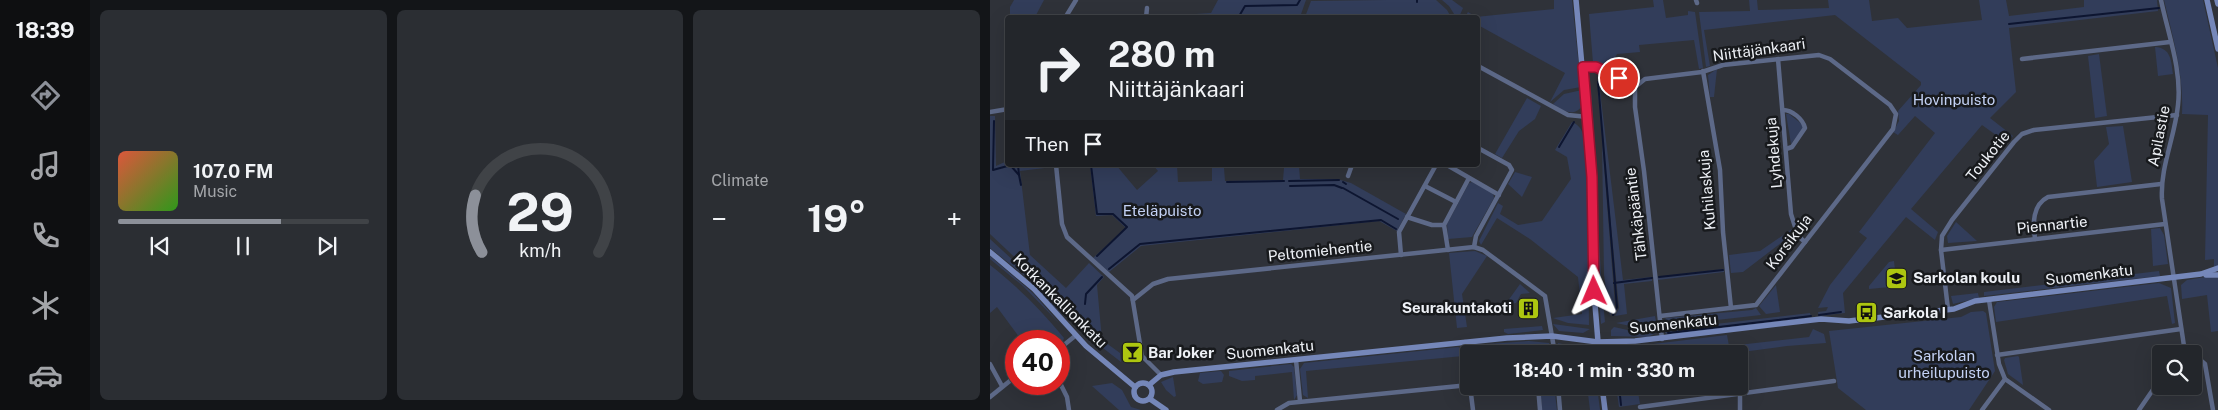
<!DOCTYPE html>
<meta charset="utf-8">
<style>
body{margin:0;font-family:"Public Sans",sans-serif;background:#2b2e33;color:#f1f3f6;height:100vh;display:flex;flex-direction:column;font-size:19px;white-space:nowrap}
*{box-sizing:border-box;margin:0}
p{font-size:16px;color:#a3a5a9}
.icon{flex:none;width:28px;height:28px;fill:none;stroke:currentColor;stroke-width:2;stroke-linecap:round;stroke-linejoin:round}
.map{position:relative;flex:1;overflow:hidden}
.drawer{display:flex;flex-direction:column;gap:10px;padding:10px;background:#131518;width:900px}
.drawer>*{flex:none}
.guide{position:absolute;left:15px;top:15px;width:475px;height:152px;border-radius:5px;box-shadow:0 5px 20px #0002,0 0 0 1px #404347;background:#23262b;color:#f1f3f6;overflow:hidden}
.buttons{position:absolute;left:1162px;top:345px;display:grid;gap:10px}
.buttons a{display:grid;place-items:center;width:50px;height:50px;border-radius:5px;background:#23262b;box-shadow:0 5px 20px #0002,0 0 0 1px #404347;font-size:25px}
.speed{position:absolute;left:15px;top:330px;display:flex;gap:10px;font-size:25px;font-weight:700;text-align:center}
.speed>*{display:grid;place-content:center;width:65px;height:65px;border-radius:50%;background:#23262b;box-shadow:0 5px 20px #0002,0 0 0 1px #404347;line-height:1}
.speed .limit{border:8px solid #d22;background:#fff;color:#111}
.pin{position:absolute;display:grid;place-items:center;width:42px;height:42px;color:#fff;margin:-21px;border:2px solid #fff;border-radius:50%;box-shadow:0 1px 5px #0007}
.me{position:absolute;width:55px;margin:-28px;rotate:359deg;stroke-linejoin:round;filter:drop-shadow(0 0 4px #0008)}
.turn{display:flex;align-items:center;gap:18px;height:105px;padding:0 20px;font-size:22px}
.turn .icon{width:65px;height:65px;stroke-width:2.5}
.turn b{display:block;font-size:35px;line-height:42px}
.then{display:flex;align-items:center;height:48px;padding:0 20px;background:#0003;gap:10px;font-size:19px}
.big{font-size:38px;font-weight:700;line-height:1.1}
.drawer .widget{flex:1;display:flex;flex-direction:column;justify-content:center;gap:8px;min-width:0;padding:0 18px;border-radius:8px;background:#2b2e33}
.drawer .dial{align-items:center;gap:0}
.dial svg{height:130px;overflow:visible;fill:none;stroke:#404347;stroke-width:7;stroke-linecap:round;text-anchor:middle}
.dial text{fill:#f1f3f6;stroke:none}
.song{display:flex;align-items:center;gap:15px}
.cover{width:60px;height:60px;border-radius:8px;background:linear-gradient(135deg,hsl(10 70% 55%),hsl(110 70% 35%))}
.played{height:5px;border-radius:2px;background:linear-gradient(90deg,#8c9099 65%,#404347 65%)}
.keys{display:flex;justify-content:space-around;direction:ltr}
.heat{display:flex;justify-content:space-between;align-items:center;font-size:28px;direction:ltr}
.drawer .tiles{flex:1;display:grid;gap:10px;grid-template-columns:repeat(3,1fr)}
.trip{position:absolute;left:470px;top:345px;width:288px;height:50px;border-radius:5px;background:#23262b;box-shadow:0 5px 20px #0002,0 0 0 1px #404347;font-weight:700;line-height:50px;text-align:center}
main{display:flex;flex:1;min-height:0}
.tab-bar{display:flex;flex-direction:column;width:90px;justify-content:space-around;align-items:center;background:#0e0f11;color:#a3a5a9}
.tab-bar .icon{width:35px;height:35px}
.tab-bar .on{color:#8c9099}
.tab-bar b{font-size:22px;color:#f1f3f6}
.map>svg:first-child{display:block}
.green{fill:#323d5a}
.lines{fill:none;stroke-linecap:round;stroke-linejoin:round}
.stream{stroke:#0d1530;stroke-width:2}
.street{stroke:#5d6988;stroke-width:4.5}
.secondary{stroke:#7587b9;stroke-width:5.5}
.route-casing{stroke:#92132f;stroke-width:12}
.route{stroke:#e11d48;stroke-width:9}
.labels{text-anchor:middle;stroke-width:5;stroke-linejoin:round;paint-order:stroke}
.street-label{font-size:15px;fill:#eef1f6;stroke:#181a1d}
.park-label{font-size:15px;fill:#c4d2f5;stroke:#181a1d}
.poi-label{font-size:15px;font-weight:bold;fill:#eef1f6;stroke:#181a1d;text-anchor:start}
</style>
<main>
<nav class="tab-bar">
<b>18:39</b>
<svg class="icon on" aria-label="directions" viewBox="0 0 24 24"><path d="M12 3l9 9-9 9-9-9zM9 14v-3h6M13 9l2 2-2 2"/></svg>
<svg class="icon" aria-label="music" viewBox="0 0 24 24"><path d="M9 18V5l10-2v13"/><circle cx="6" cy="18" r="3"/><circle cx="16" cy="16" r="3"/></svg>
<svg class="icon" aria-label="phone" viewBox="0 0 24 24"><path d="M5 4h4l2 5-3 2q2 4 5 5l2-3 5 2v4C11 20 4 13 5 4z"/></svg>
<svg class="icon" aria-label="climate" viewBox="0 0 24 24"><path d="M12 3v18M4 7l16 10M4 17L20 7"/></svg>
<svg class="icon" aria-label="car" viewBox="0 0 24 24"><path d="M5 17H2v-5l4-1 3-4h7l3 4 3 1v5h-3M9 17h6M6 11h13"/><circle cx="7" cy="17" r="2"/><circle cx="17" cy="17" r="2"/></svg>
</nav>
<section class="drawer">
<div class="tiles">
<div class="widget">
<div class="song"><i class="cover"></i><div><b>107.0 FM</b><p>Music</p></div></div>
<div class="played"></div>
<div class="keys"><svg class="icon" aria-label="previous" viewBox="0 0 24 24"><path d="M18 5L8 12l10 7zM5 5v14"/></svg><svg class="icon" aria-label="pause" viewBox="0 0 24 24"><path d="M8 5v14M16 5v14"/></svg><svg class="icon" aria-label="next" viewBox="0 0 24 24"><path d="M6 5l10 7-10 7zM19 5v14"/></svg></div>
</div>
<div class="widget dial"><svg viewBox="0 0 100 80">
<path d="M14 69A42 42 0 1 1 86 69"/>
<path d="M14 69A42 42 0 0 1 10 34" stroke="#8c9099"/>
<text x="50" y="56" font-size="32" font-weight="700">29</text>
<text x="50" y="72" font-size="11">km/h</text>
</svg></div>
<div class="widget"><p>Climate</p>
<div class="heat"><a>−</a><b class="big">19°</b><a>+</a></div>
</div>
</div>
</section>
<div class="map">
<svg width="1228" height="410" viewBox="0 0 1228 410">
<rect width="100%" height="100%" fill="#2f3239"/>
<!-- green -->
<g class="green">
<path d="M24,0H54L45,17H20V7Z"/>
<path d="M228,0H316L310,17H160L221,13Z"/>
<path d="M396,0H446L457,10L461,17H315L321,1Z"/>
<path d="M452,0H462L473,8L469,17H466L459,6Z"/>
<path d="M564,0H582L591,87L574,90L560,102L575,73L488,25V18L475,17L478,12L486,17L564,9Z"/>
<path d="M663,0H673L676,18L698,15V11L705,12L713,68L709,69L704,40L649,45L650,52L627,54L618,70L603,63L599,14L664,7Z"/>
<path d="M759,0H767L768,10L839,8L838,0H879L882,21L908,18L917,28L992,20L989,0H1016L1019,16L1094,7V0H1167L1168,11L1019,28L1026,92L1000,118L1023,136L1017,143L992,125L921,209L948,232L945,240L916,217L853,293L855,313L829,316L828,312L836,311L838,307L828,308L840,285L877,238L869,232L945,133L925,116L908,135L903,132L909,121L908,111L931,85V82L845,15L714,30L720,66L716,67L709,12L760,11Z"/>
<path d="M1174,0H1213L1228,68V266L1224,267V259L1215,260L1218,115L1192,114C1194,75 1183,38 1174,0Z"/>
<path d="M1165,47C1181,48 1181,60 1183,74L1168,76Z"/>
<path d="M1109,54L1117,116L1105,118L1098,56Z"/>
<path d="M727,69L724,97H720L718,75Z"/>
<path d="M609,83L633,280L662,277V281L634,284L637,314L625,316L629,308L608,93Z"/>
<path d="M592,90L593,105C583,118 574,111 563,104L574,94Z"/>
<path d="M599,90H601C608,168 607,245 615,322L611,324C605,246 607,168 599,90Z"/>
<path d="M537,98L551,106L545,119L529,131L512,158L505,154Z"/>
<path d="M796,114H799L813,125V129L801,144Z"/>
<path d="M0,116H5L6,166L17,161L18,165H63V167L30,171L40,255L76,288L99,263L114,277L107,285L112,340L130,353L131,362L95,334L34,266L0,234Z"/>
<path d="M582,122C597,128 594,145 597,159L599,325L578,323L563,318L592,314L588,277L540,239L507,218L491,245L489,241L508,203L513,206L510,214L528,225L552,221L581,179L577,157L565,150Z"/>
<path d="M1133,126L1142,182L1107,187L1104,161L1119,144L1116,127Z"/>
<path d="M612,141L625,305L620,316L614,275Z"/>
<path d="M100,165H126L147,190L168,171L163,165H187L188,182L222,181V168H234L235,181L293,180L294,168L309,166L310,179H347L361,183L416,214L407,231L389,221L151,246L119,272L103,258L136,228L122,215L106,216Z"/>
<path d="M525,172L542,177L532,197L518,184Z"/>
<path d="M482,182L503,193L504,198L482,237L458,239L457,224L479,183Z"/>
<path d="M966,222L987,241L958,243L957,236Z"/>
<path d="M1170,228L1174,235L1178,264L1163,266L1161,229Z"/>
<path d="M802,229L804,233L753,272L741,273L739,255L770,251Z"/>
<path d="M0,239L38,274L76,320L35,276L0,248Z"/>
<path d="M485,251L497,256L472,294L477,327L467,328L459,253Z"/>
<path d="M0,256L44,294L70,324L33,286L0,259Z"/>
<path d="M904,261L906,279L899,280L900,287L879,289V286L899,262Z"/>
<path d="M0,265C28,287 51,310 74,338L73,341L69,344V341H32L7,307L0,313Z"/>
<path d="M734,269V272L668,280V277Z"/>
<path d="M1169,271L1170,276L994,296V292Z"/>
<path d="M1215,277L1228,278V331L1221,332L1217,295L1192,299L1191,285L1197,280Z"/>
<path d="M1169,283L1181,288L1185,323L1182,324L1177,296L1006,322L1004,307L1007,302Z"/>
<path d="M530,284L540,293L531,294L526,303L515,305Z"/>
<path d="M786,285L790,312L776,314L769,306Z"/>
<path d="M988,293L989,298L963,304L961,296Z"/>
<path d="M766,308L771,315L674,326L673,322L676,318L762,310Z"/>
<path d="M993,311L996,313L1005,371L979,410H876L848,388L839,331L971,317L981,312Z"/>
<path d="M820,313L821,317L679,335L674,332V330Z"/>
<path d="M665,316L667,327L650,328L626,323Z"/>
<path d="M563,324L600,329L593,333L569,331Z"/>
<path d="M552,326L553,330L518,334L514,332V329Z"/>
<path d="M624,327L642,331L668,332L658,337L621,336V330Z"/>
<path d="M823,329L834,334L836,343L797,346L737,354H622V349L737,335L739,346L819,337Z"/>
<path d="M539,341L559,343L563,353L513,351L481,354L485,345Z"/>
<path d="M568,343L592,348L602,354H566Z"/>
<path d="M468,347L472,349L473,356L316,371L318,398L313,395L310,369L314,363Z"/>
<path d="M1028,356L1029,357L1033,385L1018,374L1014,360L1015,358Z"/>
<path d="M301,364L304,367L307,395L304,400L302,372L265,376V380L252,381L239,376V371Z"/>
<path d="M231,371L234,375L232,382L213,384L208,381L210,373Z"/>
<path d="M183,377L186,396L184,397L176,390L171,382Z"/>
<path d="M122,383L132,390L141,407L151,410H129L102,386Z"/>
<path d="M597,386H607L610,410H600Z"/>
<path d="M626,386H647L650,404L629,407Z"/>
<path d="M565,393L567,410H552L551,395Z"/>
</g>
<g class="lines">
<!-- stream -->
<g class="stream">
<path d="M427,2V0"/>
<path d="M248,18L255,6L307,5L310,0"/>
<path d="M372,18L453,17"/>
<path d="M1019,24L1169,8"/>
<path d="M608,82L627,307L623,315"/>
<path d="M4,121L3,170L21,165"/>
<path d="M569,147L584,122"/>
<path d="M28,165L29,175"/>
<path d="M101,165L107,214H123L137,227L107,256"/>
<path d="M21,166L29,175L31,185"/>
<path d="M299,181L349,180"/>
<path d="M237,182L294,181"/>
<path d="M353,182L356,184"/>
<path d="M300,186L344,185L352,188"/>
<path d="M353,188L408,219"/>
<path d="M119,269L150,244L391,220L406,229"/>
<path d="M669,277L733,270"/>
<path d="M624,283L662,278"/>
<path d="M95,304L96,294L112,277"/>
<path d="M829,315L851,312"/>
<path d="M678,333L821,316"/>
<path d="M627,349V354"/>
<path d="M629,386L631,405"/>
</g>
<!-- street -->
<g class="street">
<path d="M706,0L707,3"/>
<path d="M1171,0C1178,34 1192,70 1188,105C1185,137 1170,167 1172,199L1194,346L1215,364L1223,410"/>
<path d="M75,18L86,0"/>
<path d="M156,18L157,8"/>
<path d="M788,59L801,214L808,236L815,242"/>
<path d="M1032,59L1180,42"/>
<path d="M488,66L578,115L598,117"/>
<path d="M593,67H606L645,87L655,79L712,72L733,65L829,55L840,59L900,105L906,114L903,129L766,305L670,316"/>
<path d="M713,71L730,170L733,232L741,308"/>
<path d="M645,87V107L654,171L672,339"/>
<path d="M793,110C802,110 813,119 815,128L802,147L796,149"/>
<path d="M0,112L18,109"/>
<path d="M66,165L72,224L77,237L142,296L152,356L171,375"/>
<path d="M457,165L509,195"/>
<path d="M358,176L362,165"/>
<path d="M435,186L466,202"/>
<path d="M417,217L442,225H454"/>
<path d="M1045,239C1043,224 1042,205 1058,197L1171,184"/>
<path d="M484,247L486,236L522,170L519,165L488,148"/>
<path d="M458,250L454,225L479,178"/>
<path d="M951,250L1175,224"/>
<path d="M411,255L409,232L446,165"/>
<path d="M143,300L163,284L178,279L484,247L493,250L555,296L565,354"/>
<path d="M958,309L951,250L952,236L962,220L1024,142L1032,134L1044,130L1187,115"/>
<path d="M475,342L479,374"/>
<path d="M69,349L85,336"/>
<path d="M1188,354L1194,346"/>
<path d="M1007,355L1191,329"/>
<path d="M306,360L310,401"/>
<path d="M0,364L12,386"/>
<path d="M1015,379L1059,410"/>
<path d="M69,381L77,397L79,410"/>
<path d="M480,386L483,410"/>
<path d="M548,386L550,410"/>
<path d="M568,386L570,410"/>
<path d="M750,393V410"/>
<path d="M0,397L26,376"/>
<path d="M650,407L844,381"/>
<path d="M287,410L299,403L479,385"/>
<path d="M992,410L1015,379L1009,364L999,300"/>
<path d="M1149,410L1171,378"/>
</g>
<!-- secondary -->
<g class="secondary">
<path d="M586,0L602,177L603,280L609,354"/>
<path d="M1217,0L1228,49"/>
<path d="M1227,0L1228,4"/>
<path d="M0,252L44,289L96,346L145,387"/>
<path d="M1216,275H1228"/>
<circle cx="153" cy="392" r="9"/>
<path d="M159,385L171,375L184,372L517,338L562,336L608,342L645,341L831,319L859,321L964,309L985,301L1211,274L1228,268"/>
<path d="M612,386L615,410"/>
<path d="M160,399L176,410"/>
</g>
</g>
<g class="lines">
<defs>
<path id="route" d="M604,291L602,177L593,67H606L629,78"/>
</defs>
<!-- route casing -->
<use href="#route" class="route-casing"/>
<!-- route -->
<use href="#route" class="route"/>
</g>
<!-- icons -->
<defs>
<symbol id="school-square" viewBox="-11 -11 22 22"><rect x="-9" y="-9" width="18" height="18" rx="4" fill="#adc610" stroke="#181a1d"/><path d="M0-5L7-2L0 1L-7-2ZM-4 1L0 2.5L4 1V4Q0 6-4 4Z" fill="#111"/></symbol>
<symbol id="building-square" viewBox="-11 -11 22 22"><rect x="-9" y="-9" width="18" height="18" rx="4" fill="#adc610" stroke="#181a1d"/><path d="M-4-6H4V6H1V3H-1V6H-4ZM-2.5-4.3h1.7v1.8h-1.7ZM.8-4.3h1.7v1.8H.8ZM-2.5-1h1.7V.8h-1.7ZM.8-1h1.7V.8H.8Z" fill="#111"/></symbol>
<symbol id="bus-square" viewBox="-11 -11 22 22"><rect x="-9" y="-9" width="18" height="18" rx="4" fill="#adc610" stroke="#181a1d"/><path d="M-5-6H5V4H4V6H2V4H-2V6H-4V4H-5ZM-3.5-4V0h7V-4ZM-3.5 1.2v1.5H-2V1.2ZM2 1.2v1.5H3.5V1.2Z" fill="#111"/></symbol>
<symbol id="bar-square" viewBox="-11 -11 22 22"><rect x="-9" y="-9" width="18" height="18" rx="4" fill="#adc610" stroke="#181a1d"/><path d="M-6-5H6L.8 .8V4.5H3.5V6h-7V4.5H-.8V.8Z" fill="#111"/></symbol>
</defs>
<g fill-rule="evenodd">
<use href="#school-square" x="894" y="266" width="25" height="25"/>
<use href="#building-square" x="526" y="296" width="25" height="25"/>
<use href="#bus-square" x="864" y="300" width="25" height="25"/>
<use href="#bar-square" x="130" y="340" width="25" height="25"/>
</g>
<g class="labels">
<!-- street labels -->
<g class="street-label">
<text transform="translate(769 50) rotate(-8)" y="5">Niittäjänkaari</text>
<text transform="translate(1169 136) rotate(-79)" y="5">Apilastie</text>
<text transform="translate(784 153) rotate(-95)" y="5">Lyhdekuja</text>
<text transform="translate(998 156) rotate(-51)" y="5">Toukotie</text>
<text transform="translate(717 190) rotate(-95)" y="5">Kuhilaskuja</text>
<text transform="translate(646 214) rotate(-97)" y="5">Tähkäpääntie</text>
<text transform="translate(1062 225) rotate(-6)" y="5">Piennartie</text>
<text transform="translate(799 242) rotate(-53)" y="5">Korsikuja</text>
<text transform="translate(330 251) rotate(-6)" y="5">Peltomiehentie</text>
<text transform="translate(1099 275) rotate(-7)" y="5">Suomenkatu</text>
<text transform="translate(70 301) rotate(45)" y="5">Kotkankallionkatu</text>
<text transform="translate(683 324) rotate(-6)" y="5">Suomenkatu</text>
<text transform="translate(280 350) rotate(-6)" y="5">Suomenkatu</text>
</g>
<!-- park labels -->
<g class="park-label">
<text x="964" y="105">Hovinpuisto</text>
<text x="172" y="216">Eteläpuisto</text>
<text x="954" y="361">Sarkolan<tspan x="954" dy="17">urheilupuisto</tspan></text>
</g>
<!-- poi labels -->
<g class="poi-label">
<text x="923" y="283">Sarkolan koulu</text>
<text x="522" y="313" text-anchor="end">Seurakuntakoti</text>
<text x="893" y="318">Sarkola I</text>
<text x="158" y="358">Bar Joker</text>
</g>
</g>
</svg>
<div class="buttons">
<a><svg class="icon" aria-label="search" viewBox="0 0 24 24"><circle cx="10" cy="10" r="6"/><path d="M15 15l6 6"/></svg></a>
</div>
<div class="speed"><div class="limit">40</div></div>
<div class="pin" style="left:629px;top:78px;background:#d93025"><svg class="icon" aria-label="arrive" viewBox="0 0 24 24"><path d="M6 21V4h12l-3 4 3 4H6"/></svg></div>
<svg class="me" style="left:604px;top:291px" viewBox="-20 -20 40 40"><path d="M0-17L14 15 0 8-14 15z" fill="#e11d48" stroke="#fff" stroke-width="4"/></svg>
<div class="trip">18:40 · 1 min · 330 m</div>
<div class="guide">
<div class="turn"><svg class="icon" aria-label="right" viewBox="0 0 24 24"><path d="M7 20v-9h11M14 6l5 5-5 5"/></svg><div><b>280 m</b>Niittäjänkaari</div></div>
<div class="then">Then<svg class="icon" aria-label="arrive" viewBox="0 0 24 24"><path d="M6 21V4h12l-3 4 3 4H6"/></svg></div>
</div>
</div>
</main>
